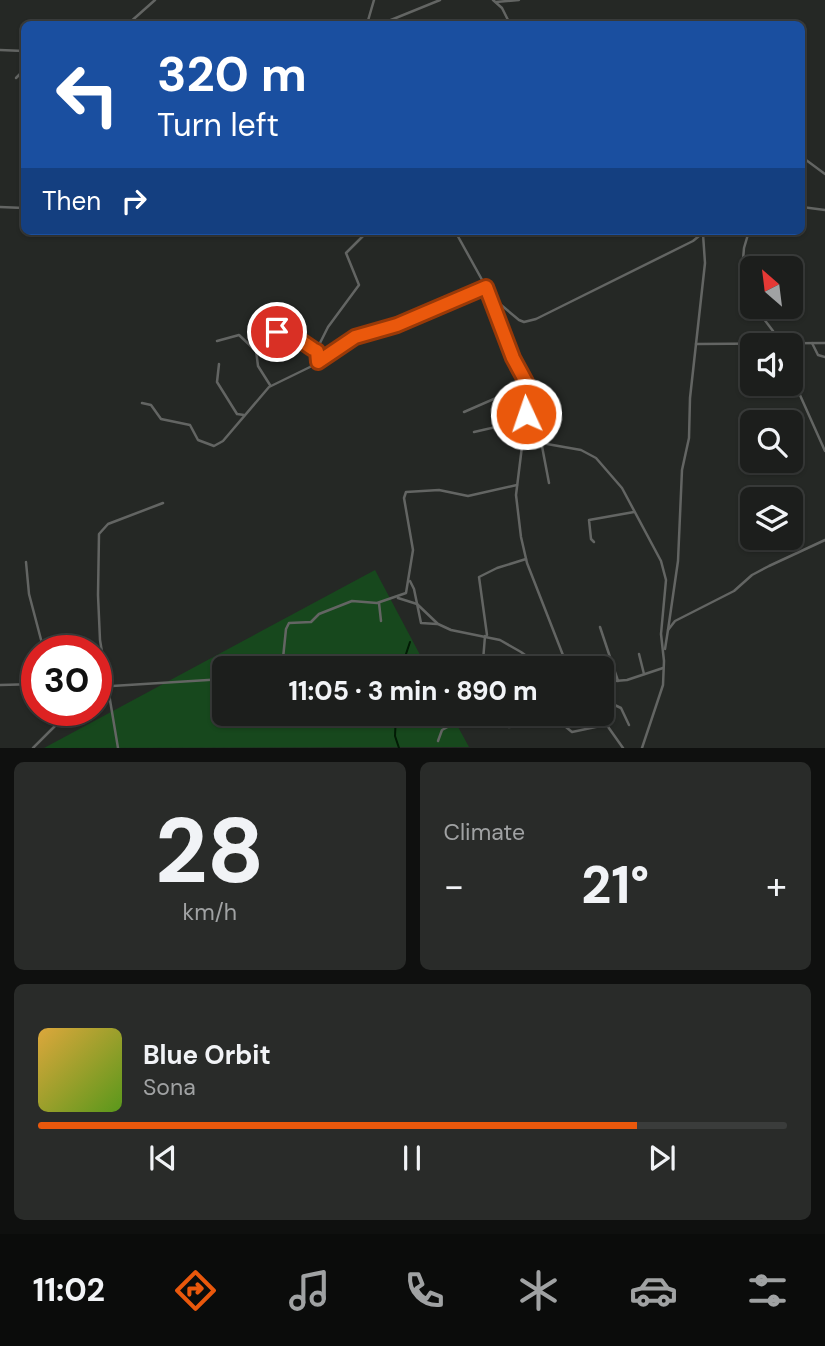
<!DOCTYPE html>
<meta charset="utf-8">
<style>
body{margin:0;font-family:"DM Sans",sans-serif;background:#292b29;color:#f1f3f6;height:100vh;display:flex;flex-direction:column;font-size:26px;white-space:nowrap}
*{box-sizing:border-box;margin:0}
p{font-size:23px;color:#a0a2a3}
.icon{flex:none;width:38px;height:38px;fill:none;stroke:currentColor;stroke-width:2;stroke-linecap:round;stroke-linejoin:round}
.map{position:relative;height:748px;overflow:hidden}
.side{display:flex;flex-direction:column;gap:14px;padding:14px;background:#0f100f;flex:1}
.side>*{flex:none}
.banner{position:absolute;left:21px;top:21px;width:784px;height:214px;border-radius:10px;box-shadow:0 2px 5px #0004,0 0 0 2px #3a3c3b;background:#1a4fa0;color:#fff;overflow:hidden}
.needle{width:46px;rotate:332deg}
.buttons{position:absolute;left:740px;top:256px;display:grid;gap:14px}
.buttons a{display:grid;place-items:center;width:63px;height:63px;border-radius:10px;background:#1c1e1c;box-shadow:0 2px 5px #0004,0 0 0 2px #3a3c3b;font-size:35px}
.speed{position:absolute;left:21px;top:635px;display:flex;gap:14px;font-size:35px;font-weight:700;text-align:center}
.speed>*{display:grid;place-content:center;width:91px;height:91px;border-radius:50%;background:#1c1e1c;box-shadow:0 2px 5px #0004,0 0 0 2px #3a3c3b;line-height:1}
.speed .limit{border:10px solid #d22;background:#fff;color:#111}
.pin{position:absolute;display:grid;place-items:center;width:60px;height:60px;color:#fff;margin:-30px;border:4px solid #fff;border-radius:50%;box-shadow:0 2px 7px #0007}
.me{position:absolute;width:77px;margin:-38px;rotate:357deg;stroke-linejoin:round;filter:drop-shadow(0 0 5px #0008)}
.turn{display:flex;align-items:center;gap:24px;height:147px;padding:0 21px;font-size:32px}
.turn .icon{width:91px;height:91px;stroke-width:2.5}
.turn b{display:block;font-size:49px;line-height:60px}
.then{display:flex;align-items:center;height:66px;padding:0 21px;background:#0003;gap:14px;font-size:26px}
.big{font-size:52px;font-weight:800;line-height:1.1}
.side .widget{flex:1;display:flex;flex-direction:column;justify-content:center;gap:10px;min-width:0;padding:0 24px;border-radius:10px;background:#292b29}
.side .dial{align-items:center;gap:0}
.dial b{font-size:91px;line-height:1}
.song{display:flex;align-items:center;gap:21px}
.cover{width:84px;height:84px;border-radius:10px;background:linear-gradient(135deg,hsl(40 70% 55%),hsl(90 70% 35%))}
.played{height:7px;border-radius:4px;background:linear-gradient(90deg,#ea580c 80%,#3a3c3b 80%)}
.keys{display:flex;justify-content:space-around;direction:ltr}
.heat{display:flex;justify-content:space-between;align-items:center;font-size:38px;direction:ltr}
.side .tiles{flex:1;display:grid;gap:14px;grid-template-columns:1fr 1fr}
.widget:last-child{grid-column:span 2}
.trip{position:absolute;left:212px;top:656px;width:402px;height:70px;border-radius:10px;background:#1c1e1c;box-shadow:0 2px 5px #0004,0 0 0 2px #3a3c3b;font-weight:800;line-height:70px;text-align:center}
.tab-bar{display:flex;height:112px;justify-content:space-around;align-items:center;background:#0b0c0b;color:#a0a2a3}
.tab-bar .icon{width:49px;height:49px}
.tab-bar .current{color:#ea580c}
.tab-bar b{font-size:32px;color:#f1f3f6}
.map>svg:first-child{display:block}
.green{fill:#17481d}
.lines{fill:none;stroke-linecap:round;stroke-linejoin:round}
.stream{stroke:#021b05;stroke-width:2}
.street{stroke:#636563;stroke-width:2.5}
.route-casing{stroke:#983908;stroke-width:18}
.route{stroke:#ea580c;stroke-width:12}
</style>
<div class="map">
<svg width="825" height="748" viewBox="0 0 825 748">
<rect width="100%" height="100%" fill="#252825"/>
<!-- green -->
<path class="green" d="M375,570L427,668H224V714H451L469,747L44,748Z"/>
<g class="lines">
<!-- stream -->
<g class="stream">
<path d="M395,668L403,663L410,642"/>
<path d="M396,714L395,736L399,748"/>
<path d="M347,720L350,714"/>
</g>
<!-- street -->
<g class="street">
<path d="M493,0L502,8L510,24"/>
<path d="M496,2L519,0"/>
<path d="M128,24L155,0"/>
<path d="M367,24L374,0"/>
<path d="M381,24L440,0"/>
<path d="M0,50L24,51"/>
<path d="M16,78L24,70"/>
<path d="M802,157L825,174"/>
<path d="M0,207L24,208"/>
<path d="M802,207L825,210"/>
<path d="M455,231L491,296L510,351L525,382L526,419L531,431L547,444L581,450L596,458L622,488L661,561L666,580L661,634L664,661L663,685L642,748"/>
<path d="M749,231L744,248L741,283L752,304"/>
<path d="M494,299L519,320L524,322L536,319L693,241L705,231"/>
<path d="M754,306L773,331L778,345"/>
<path d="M217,341L239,335L256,351"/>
<path d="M812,343L818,355L825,357"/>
<path d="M696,344L825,343"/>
<path d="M318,362L317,349L328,327L359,285L346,253L368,231"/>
<path d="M219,364L217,382L237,414L244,415"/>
<path d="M791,375L825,451"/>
<path d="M270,385L258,366L256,350L268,342L280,329H283L317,351"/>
<path d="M499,396L508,402L520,421"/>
<path d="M142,403L151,405L161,419L190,425L198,440L214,446L223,441L269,387L310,367L355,337L397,325L486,287"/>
<path d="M511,407L525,402"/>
<path d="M464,412L526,385"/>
<path d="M525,422L516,495L521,537L527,563L568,668"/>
<path d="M474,432L526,420"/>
<path d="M541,441L549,483"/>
<path d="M594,542L591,539L589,520L634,512"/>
<path d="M26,562L29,594L44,651"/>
<path d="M410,581L414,589L421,623L437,624"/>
<path d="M398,598L417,604L438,624L451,630L500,640L521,652L543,668"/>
<path d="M379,603L381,621"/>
<path d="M600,627L618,681"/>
<path d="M668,630L678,561L682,470L689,438L690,398L705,263L703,234"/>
<path d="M487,635L479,577L497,568L526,559"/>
<path d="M665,649L668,630L675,621L734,591L752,575L769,566L825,540"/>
<path d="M639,654L644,674"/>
<path d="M282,668L286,629L289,623L311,622L319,614L352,601L377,603L406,593L413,550L404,498L406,492L439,490L468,496L517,485"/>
<path d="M461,668L483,661L485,636"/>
<path d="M602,682L627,680L663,668"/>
<path d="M0,685L37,684"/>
<path d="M96,687L224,679"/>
<path d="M602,699L621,708L629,725"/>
<path d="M599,714L623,748"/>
<path d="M452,725L497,724L509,727L547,722L561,723L572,732L605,725"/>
<path d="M438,741L442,730L453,724L456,714"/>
<path d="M33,748L58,723L60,710"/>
<path d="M118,748L100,640L98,595L99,534L108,524L163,503"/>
</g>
</g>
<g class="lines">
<defs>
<path id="route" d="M277,332L282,328L313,349L317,351L318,362L355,337L397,325L486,287L513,358L526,382V414"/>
</defs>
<!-- route casing -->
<use href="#route" class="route-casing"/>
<!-- route -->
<use href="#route" class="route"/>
</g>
</svg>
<div class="buttons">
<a><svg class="needle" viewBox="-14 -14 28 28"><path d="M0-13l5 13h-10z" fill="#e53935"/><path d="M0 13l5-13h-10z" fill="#a0a2a3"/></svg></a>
<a><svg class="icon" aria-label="sound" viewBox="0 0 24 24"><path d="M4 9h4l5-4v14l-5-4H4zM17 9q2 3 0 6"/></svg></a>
<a><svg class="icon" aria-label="search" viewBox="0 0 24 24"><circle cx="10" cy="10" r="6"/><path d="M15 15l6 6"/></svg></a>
<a><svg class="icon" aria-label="layers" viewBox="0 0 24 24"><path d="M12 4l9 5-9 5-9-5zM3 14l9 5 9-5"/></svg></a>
</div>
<div class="speed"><div class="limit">30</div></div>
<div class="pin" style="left:277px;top:332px;background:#d93025"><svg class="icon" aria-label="arrive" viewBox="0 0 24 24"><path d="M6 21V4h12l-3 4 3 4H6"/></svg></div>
<svg class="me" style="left:526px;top:414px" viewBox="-20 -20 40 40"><circle r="17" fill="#ea580c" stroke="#fff" stroke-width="3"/><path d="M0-11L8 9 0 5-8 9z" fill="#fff"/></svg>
<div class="trip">11:05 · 3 min · 890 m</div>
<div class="banner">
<div class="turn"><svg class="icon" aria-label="left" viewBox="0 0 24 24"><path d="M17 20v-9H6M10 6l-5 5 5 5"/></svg><div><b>320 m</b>Turn left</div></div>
<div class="then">Then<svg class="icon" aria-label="right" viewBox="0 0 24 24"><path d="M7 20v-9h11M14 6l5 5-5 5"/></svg></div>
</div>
</div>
<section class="side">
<div class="tiles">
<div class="widget dial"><b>28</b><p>km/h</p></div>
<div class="widget"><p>Climate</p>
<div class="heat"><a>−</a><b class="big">21°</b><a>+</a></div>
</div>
<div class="widget">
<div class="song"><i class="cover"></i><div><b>Blue Orbit</b><p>Sona</p></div></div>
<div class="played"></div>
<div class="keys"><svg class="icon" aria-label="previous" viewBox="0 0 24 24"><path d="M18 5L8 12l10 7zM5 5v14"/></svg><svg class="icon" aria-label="pause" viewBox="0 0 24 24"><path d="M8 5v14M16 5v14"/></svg><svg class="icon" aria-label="next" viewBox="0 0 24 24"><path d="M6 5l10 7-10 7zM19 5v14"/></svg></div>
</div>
</div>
</section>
<nav class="tab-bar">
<b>11:02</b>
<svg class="icon current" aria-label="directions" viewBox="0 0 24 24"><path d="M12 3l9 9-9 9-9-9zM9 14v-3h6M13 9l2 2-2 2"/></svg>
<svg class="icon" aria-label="music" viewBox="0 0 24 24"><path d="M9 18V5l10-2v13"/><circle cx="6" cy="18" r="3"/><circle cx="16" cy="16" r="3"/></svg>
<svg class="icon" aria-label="phone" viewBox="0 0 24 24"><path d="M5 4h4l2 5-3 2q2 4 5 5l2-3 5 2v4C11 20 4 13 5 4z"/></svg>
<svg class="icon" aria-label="climate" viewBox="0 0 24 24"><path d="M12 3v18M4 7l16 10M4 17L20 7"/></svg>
<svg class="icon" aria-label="car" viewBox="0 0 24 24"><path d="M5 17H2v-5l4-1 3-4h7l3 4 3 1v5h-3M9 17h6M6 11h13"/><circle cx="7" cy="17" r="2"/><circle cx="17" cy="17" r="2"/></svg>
<svg class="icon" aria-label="filters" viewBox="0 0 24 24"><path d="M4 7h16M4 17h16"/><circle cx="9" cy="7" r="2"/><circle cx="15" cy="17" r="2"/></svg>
</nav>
